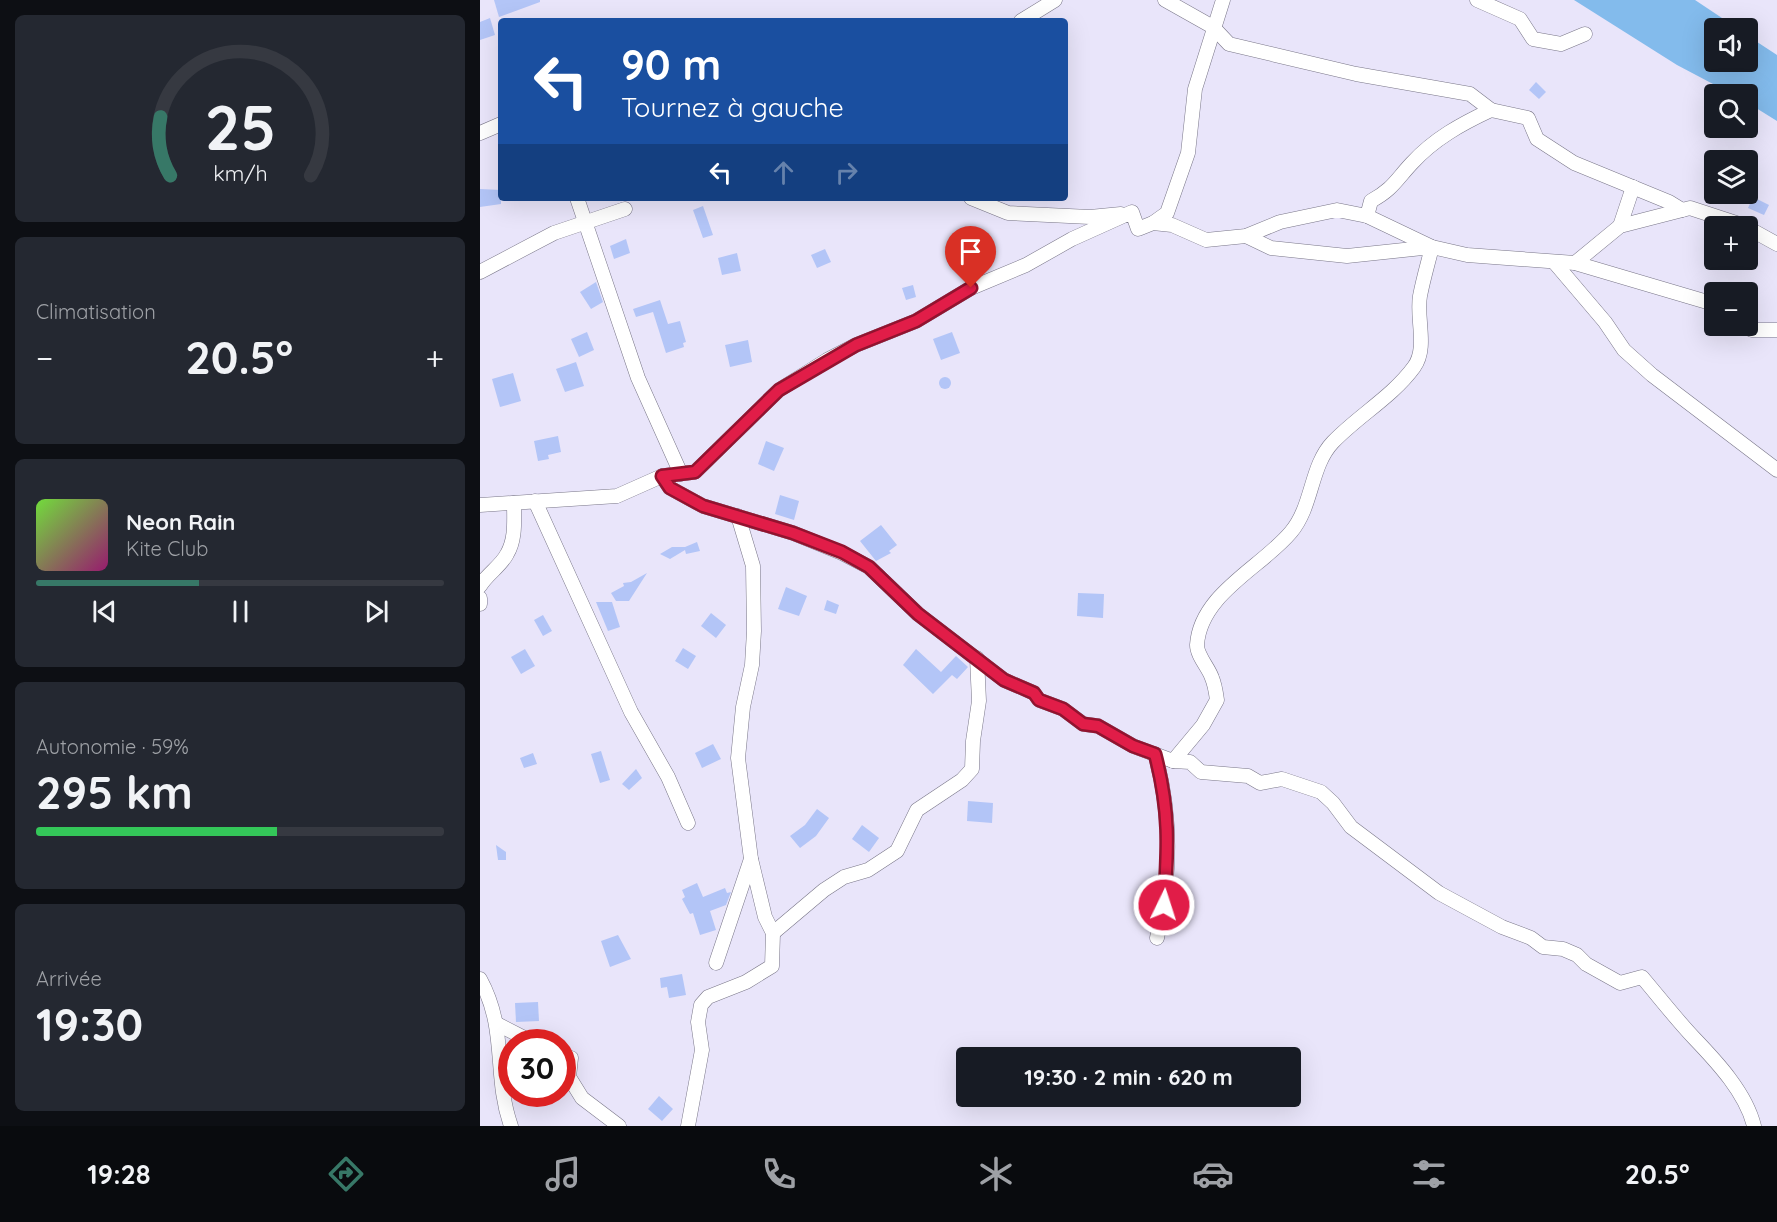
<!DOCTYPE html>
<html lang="fr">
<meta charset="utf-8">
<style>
body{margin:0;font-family:Quicksand,sans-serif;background:#242831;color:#f1f3f6;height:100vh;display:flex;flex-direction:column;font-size:22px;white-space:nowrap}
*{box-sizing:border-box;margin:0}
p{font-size:20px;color:#9ea1a6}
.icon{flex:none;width:33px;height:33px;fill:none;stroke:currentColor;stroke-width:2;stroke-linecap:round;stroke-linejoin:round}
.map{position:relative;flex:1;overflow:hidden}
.drawer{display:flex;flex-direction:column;gap:15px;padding:15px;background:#0d0f14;width:480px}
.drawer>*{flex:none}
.banner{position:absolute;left:18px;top:18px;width:570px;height:183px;border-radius:6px;box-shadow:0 6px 24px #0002;background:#1a4fa0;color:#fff;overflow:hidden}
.tools{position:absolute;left:1224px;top:18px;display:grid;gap:12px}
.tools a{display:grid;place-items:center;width:54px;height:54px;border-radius:6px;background:#171b24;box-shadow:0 6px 24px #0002;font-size:30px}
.speed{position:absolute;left:18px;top:1029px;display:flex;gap:12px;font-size:30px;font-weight:700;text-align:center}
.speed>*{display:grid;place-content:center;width:78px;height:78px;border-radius:50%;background:#171b24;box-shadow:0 6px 24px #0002;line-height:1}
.speed .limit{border:9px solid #d22;background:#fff;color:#111}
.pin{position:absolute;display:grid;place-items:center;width:51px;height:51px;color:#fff;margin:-62px -26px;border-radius:50% 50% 50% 0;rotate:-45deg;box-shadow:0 0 6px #0007}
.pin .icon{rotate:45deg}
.me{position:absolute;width:66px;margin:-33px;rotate:4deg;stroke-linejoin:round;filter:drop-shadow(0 0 4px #0008)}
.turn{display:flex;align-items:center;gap:21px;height:126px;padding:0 24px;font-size:27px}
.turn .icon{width:78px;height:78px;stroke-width:2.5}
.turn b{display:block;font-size:42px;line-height:51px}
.lanes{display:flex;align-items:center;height:57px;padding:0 24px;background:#0003;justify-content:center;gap:30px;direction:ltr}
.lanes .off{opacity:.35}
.big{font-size:45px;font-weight:700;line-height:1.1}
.drawer .tile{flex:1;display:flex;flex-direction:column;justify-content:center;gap:9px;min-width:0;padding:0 21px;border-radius:9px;background:#242831}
.drawer .dial{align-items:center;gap:0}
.dial svg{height:156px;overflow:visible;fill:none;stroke:#363941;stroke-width:7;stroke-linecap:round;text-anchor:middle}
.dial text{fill:#f1f3f6;stroke:none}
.song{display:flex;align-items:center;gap:18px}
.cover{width:72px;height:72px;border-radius:9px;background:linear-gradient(135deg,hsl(100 70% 55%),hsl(320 70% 35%))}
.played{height:6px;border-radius:3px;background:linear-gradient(90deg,#377867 40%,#363941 40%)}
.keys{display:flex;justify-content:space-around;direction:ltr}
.heat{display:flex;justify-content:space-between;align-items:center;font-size:33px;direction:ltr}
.charge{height:9px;border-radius:4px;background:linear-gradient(90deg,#34c759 59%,#363941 0)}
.trip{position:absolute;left:476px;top:1047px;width:345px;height:60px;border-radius:6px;background:#171b24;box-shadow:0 6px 24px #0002;font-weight:700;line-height:60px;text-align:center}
.tab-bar{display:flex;height:96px;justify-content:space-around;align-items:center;background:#090b0e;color:#9ea1a6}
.tab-bar .icon{width:42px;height:42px}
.tab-bar .selected{color:#377867}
.tab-bar b{font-size:27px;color:#f1f3f6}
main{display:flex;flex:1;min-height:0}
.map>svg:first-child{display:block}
.water{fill:#83bbec}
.building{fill:#b3c5f7}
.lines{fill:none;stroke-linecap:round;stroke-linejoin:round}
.minor-casing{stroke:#797688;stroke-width:15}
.minor{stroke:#fff;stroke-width:14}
.route-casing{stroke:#92132f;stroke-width:15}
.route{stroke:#e11d48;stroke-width:10}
</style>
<main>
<section class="drawer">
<div class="tile dial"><svg viewBox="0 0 100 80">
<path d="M14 69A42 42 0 1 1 86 69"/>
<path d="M14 69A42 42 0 0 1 9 39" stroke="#377867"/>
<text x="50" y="56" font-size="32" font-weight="700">25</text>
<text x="50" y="72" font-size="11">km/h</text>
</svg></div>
<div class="tile"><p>Climatisation</p>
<div class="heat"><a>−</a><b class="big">20.5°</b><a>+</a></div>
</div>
<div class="tile">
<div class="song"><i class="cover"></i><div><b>Neon Rain</b><p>Kite Club</p></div></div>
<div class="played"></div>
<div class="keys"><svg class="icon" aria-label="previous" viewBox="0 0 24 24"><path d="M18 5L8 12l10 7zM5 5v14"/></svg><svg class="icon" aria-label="pause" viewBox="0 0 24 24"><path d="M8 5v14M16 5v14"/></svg><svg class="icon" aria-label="next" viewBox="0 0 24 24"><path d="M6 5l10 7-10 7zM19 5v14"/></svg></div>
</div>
<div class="tile"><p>Autonomie · 59%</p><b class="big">295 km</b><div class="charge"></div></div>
<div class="tile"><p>Arrivée</p><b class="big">19:30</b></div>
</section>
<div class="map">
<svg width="1297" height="1126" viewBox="0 0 1297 1126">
<rect width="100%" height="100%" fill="#e9e5fa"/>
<!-- water -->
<path class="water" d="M1094,0H1215L1257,28H1234V62H1268V36L1297,55V121L1268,103V94H1252L1197,65Z"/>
<!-- building -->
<g class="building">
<path d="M14,0H60V2L19,17Z"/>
<path d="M10,18L15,35L0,40V22Z"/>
<path d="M1056,82L1066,92L1059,99L1049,90Z"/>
<path d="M0,189L21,190V204L0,207Z"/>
<path d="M1273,197L1289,205L1284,215L1268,208Z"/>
<path d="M223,206L233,235L223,238L213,210Z"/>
<path d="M146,239L150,253L134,259L130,246Z"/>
<path d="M345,249L351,262L337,268L331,255Z"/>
<path d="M257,253L261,271L242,275L238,258Z"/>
<path d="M116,282L123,302L111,309L100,292Z"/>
<path d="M433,285L436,297L426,300L422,288Z"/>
<path d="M180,300L188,324L200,321L206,342L203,343L204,347L186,353L173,312L156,317L153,309Z"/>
<path d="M107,332L114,350L99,357L91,339Z"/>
<path d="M472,332L480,353L461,360L453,339Z"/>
<path d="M268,340L272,362L250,367L245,345Z"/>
<path d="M96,362L104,386L85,392L76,369Z"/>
<path d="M33,373L41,401L20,407L12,379Z"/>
<circle cx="465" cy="383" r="6"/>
<path d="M78,436L81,452L68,455L69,459L58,461L54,441Z"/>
<path d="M286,441L304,448L294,471L278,464Z"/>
<path d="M300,495L319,501L314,520L295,514Z"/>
<path d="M401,525L417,545L409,551L411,553L396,561L380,541Z"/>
<path d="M217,542L220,551L206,554L205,550L190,559L180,554L192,547H205Z"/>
<path d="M167,573L149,601H136L131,593L144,586L143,583L151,582Z"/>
<path d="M306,587L327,596L319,616L298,609Z"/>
<path d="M598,593L624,594L623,618L597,616Z"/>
<path d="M347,600L359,605L356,614L344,610Z"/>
<path d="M116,602H132L140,627L128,631Z"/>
<path d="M231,613L246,625L236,638L221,626Z"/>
<path d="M63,615L72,631L63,636L54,620Z"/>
<path d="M203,648L216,656L208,669L195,661Z"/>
<path d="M45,649L55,666L41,674L31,657Z"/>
<path d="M436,649L461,672L476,656L488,667L477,679L472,675L453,694L423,665Z"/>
<path d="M233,744L241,759L222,768L215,753Z"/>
<path d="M121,751L130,780L120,783L111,754Z"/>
<path d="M53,753L57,764L44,768L40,758Z"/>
<path d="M156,769L162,778L149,790L142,784Z"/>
<path d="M488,801L513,803L512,823L487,821Z"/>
<path d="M337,809L349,818L336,836L320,848L310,836L325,825Z"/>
<path d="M382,825L399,838L389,852L372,839Z"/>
<path d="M16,845L26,852V860H18Z"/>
<path d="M217,883L223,897L245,888L247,893L251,892L246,905L230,911L236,930L220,935L213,913L210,914L202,899L205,897L202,890Z"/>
<path d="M138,935L151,959L130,967L121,941Z"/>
<path d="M202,974L206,995L189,998L187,987L181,988L180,978Z"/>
<path d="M58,1002L59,1021L36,1022L35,1003Z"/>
<path d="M179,1096L193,1109L182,1121L168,1109Z"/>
</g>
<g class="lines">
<defs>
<g id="minor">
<path d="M685,0L733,27L749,44L876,74L990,94L1011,110"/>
<path d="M997,0L1040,19L1053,39L1081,44L1105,34"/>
<path d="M541,21L575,0"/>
<path d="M0,133L21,124"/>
<path d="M97,198L158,378L201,474"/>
<path d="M491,198L528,213L610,217L641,214"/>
<path d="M887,216L891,201C913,189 916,180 932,163C954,139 981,124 1011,110L1048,118L1057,139L1094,163L1189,202L1202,210"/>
<path d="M673,223L687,213L708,153L715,89L743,0"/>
<path d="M1140,226L1153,187"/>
<path d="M1268,228L1297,244"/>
<path d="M1074,262L1125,322L1144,350L1172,375L1297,470"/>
<path d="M1095,263L1140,226L1210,208L1265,226"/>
<path d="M0,272L74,233L145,209"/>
<path d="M1264,326L1272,330H1297"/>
<path d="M182,476L190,488L223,506L313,533L362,553L389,567L438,614L524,680L554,693L559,700L583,709L603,724L618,726L653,746L693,761L710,762L721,772L768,776L780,783L802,779L841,792L853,803L871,827L959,893L1022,927L1051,938L1063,947L1083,949L1097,955L1106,964L1140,983L1162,977C1179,997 1196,1019 1214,1038C1237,1062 1266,1093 1274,1126"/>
<path d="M55,501L151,712L188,777L208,823"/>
<path d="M0,505L137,496L182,476L215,472L299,390L347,360L376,345L436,321L491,288L546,265L592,239L652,212L658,229L673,223L692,225L726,240L766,236L800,222L857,210L887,216L952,247L987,255L1095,263L1234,304"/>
<path d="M0,586C7,574 21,566 27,554C36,539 34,520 34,503"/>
<path d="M0,598V604"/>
<path d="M675,754C692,816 691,875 677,938"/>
<path d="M693,761L723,725L737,700C736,693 735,685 732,678C729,668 717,656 717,645C720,594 782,567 811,532C833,506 830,466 853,442C879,415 912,397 934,367C948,348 936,318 940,296C943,280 948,263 952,247L867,256L791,248L766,236"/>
<path d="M293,933L344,890L364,877L388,870L417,851L437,810L482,780L492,769L493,741L499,701L497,658"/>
<path d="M236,963L271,859"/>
<path d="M0,979C28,1030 13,1075 31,1126"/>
<path d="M17,1024L52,1042"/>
<path d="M82,1055L91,1058L89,1077L102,1098L139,1126"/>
<path d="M208,1126L222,1050L218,1022L221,1005L228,997L266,982L292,966L293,933L285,917L271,859L258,758L263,707L272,665L274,631L273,566L258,516"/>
</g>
</defs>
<!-- minor casing -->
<use href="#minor" class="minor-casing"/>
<!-- minor -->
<use href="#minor" class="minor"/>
</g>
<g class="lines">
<defs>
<path id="route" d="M491,288L436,321L376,345L299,390L215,472L182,476L190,488L223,506L313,533L362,552L389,567L438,614L524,680L554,693L559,700L583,709L603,724L618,726L653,746L675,754C690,811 688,848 684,905"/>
</defs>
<!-- route casing -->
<use href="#route" class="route-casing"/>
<!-- route -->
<use href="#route" class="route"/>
</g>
</svg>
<div class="tools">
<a><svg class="icon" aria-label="sound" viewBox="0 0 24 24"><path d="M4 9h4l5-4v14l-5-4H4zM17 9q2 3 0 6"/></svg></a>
<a><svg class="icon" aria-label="search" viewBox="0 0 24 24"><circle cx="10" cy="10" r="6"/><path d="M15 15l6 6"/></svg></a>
<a><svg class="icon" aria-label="layers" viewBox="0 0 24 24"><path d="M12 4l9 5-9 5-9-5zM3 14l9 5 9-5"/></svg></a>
<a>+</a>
<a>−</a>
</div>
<div class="speed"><div class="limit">30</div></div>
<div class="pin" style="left:491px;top:288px;background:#d93025"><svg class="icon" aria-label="arrive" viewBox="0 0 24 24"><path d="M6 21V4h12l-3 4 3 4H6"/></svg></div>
<svg class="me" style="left:684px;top:905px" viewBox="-20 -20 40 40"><circle r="17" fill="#e11d48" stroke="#fff" stroke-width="3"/><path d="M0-11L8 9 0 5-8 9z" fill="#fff"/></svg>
<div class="trip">19:30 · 2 min · 620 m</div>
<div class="banner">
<div class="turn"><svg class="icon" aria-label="left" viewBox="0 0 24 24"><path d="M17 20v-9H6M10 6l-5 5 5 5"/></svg><div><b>90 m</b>Tournez à gauche</div></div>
<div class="lanes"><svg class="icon" aria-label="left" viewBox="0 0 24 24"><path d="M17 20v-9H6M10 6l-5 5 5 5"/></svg><svg class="icon off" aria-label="ahead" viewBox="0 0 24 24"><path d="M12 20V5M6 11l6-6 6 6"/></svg><svg class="icon off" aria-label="right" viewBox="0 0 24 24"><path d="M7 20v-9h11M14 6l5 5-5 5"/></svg></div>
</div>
</div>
</main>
<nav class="tab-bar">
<b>19:28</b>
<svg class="icon selected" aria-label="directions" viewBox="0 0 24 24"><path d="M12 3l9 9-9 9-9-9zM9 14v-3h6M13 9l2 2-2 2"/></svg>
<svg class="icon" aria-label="music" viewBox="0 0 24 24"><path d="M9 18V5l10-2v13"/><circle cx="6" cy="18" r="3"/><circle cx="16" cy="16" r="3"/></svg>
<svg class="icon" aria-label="phone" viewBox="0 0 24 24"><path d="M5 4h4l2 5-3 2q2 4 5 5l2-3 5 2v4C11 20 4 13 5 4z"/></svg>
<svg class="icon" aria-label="climate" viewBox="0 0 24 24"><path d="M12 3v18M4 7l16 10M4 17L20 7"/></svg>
<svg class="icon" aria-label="car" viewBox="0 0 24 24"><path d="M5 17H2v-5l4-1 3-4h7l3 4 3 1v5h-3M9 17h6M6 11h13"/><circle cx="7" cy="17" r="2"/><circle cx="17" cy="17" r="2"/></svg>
<svg class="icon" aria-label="filters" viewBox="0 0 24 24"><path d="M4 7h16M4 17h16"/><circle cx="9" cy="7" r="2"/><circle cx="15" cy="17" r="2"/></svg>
<b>20.5°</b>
</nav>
